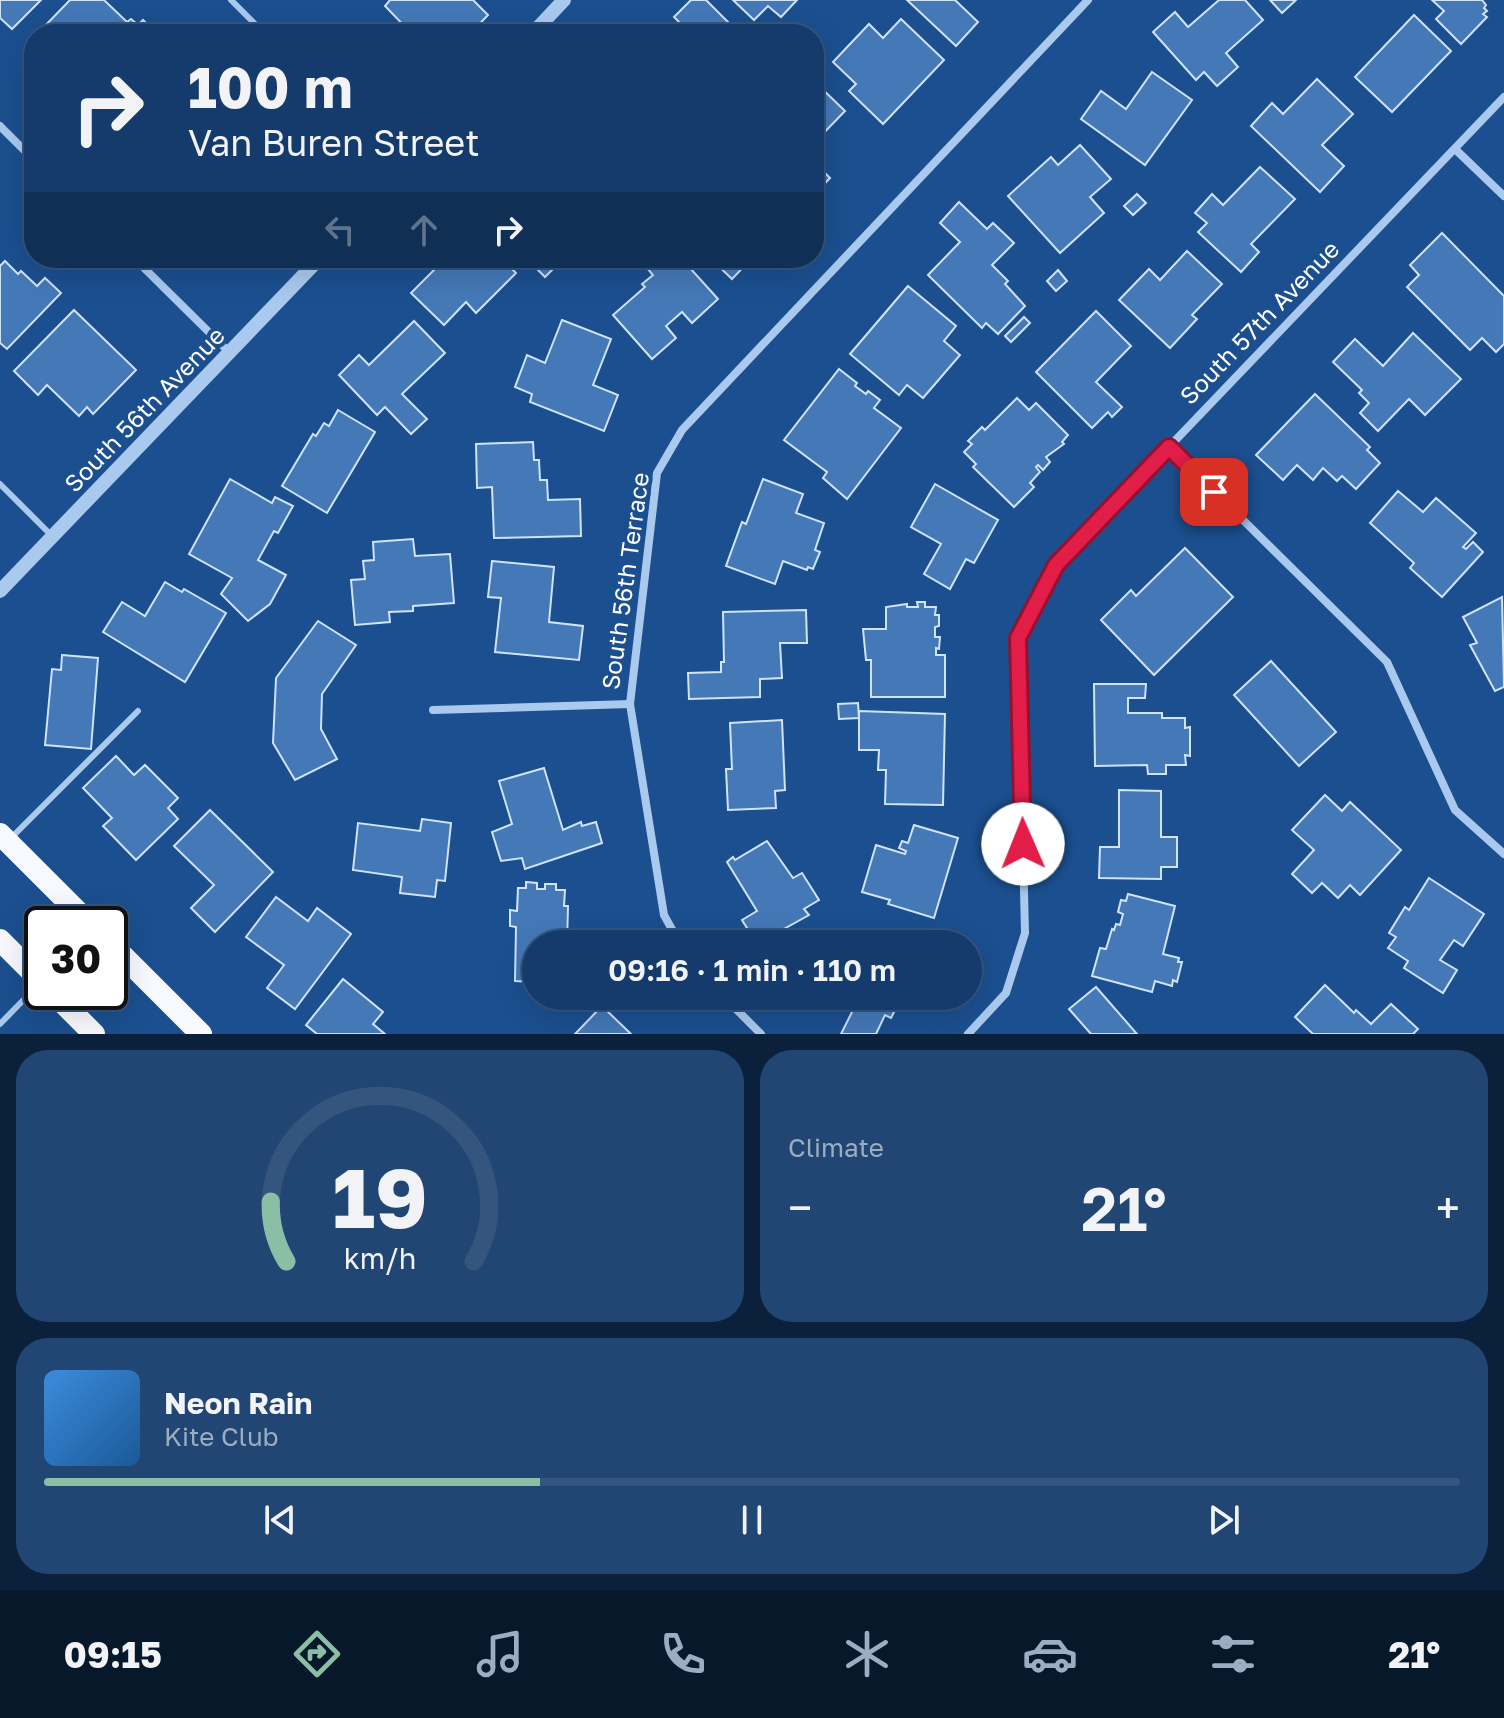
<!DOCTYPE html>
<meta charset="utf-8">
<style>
body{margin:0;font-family:"Golos Text",sans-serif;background:#214673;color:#f1f3f6;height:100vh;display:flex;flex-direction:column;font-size:30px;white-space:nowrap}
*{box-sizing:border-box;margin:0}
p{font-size:26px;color:#9dadc1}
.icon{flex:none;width:44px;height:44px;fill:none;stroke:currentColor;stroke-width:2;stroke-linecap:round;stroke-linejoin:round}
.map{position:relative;height:1034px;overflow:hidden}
.panel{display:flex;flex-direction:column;gap:16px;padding:16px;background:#0b203b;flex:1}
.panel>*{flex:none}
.top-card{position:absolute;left:24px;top:24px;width:800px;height:244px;border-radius:32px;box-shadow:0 8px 32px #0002,0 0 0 2px #33557e;background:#143b6b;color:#f1f3f6;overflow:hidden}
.speed{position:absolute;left:24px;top:906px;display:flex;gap:16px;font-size:40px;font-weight:700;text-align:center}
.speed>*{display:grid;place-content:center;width:104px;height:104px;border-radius:50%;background:#143b6b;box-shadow:0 8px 32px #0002,0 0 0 2px #33557e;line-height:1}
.speed .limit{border:4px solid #111;border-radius:12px;background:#fff;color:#111}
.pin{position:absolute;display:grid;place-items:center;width:68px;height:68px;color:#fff;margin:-34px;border-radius:16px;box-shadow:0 4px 12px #0006}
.me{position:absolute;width:88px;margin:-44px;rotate:359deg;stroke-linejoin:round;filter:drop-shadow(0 0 6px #0008)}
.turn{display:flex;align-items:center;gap:28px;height:168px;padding:0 32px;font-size:36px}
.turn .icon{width:104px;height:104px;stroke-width:2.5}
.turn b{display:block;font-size:56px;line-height:68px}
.lanes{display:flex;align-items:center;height:76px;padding:0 32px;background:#0003;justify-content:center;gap:40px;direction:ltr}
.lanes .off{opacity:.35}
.big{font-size:60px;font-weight:600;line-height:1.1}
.panel .card{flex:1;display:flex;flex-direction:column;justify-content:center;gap:12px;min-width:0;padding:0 28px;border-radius:32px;background:#214673}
.panel .dial{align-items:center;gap:0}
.dial svg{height:208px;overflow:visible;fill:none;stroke:#33557e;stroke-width:7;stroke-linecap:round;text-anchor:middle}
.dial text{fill:#f1f3f6;stroke:none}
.song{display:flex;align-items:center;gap:24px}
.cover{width:96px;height:96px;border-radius:12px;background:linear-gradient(135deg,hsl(210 70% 55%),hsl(210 70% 35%))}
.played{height:8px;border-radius:4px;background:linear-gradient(90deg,#8abfa5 35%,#33557e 35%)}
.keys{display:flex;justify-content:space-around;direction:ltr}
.heat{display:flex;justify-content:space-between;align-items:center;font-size:44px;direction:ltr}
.panel .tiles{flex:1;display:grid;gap:16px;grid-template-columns:1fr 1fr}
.card:last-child{grid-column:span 2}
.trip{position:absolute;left:522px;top:930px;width:460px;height:80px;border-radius:40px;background:#143b6b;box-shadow:0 8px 32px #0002,0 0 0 2px #33557e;font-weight:600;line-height:80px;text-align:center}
.menu{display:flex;height:128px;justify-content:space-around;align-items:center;background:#08182b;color:#9dadc1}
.menu .icon{width:56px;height:56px}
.menu .on{color:#8abfa5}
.menu b{font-size:36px;color:#f1f3f6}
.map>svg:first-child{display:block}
.building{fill:#4478b7;stroke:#cfe3fa;stroke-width:2}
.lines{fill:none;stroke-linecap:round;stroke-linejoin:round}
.service{stroke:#a9c9ee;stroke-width:6}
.minor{stroke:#a9c9ee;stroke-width:8}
.tertiary{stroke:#a9c9ee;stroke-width:14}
.trunk{stroke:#f8faff;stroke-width:22}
.route-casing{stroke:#92132f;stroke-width:20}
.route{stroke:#e11d48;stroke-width:14}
.labels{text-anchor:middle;stroke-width:8;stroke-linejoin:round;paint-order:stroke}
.street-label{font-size:24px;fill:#fff;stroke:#1b4f8f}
</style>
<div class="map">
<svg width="1504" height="1034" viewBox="0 0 1504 1034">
<rect width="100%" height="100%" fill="#1b4f8f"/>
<!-- building -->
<g class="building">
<path d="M0,0H41L12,29L0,18Z"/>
<path d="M70,0H104L127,22L131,19L138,25L143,20L157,34H37Z"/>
<path d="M390,0H473L488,15L470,34H412L385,6Z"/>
<path d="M691,0H706L740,34H691L674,17Z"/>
<path d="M733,0H797L781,17L768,6L754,20Z"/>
<path d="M907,0H955L978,22L956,46Z"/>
<path d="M1219,0H1245L1263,20L1226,53L1238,67L1217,86L1204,72L1196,80L1153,32L1175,12L1188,27Z"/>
<path d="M1270,0H1296L1282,13Z"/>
<path d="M1432,0H1482L1486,5L1484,8L1487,11L1483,14L1487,17L1461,44L1436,19L1444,11Z"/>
<path d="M1414,15L1451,51L1392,112L1355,77Z"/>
<path d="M901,19L944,60L883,124L849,91L856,84L833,62L869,24L883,38Z"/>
<path d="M1152,72L1192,100L1145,165L1081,119L1101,91L1126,109Z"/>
<path d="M1317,79L1353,114L1322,145L1344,166L1320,192L1251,126L1272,103L1283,114Z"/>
<path d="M814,81L845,111L814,143Z"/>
<path d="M1080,145L1111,179L1090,197L1104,213L1060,253L1008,196L1051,157L1058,165Z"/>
<path d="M814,162L830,178L814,195Z"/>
<path d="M1260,167L1295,199L1251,244L1259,252L1241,272L1198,232L1207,223L1195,213L1212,194L1223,205Z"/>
<path d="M1137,194L1146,203L1133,215L1124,206Z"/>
<path d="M959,202L987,229L993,223L1014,243L992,265L1008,281L1005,284L1025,306L998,334L986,323L982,328L928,275L960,242L940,223Z"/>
<path d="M1442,233L1504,296V344L1496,352L1482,338L1470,350L1407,287L1419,275L1410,265Z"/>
<path d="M1187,251L1222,284L1192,315L1197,319L1170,348L1119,300L1149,269L1160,280Z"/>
<path d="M446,258H501L516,273L476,313L466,302L444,325L411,293Z"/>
<path d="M526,258H564L545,277Z"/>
<path d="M646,258H681L718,299L692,323L682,312L666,326L676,338L652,359L613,315L645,287L642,284L653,275L642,262Z"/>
<path d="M710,258H752L732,279Z"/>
<path d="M5,261L18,274L21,271L37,286L45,278L61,293L7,349L0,343V266Z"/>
<path d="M1058,270L1067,281L1056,291L1047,281Z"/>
<path d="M908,286L956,326L944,341L960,355L923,398L907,385L899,395L850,354Z"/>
<path d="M74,310L136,370L93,414L87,407L79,416L47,385L38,395L14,371Z"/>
<path d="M1096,311L1131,346L1096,382L1122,407L1112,417L1108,412L1092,428L1036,372Z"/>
<path d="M1024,317L1030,323L1011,342L1005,336Z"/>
<path d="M562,320L611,339L593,385L618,395L604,431L530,402L532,394L515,387L527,355L545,363Z"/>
<path d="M414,321L445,353L402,394L427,419L411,434L385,407L377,415L339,375L359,355L369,365Z"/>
<path d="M1413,333L1461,379L1425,415L1409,399L1378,431L1360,413L1369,403L1359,393L1362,390L1333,362L1355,339L1383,366Z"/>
<path d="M839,369L857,383L855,386L866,394L868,391L880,400L874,408L901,428L847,499L823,478L827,472L784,440Z"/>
<path d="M1315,394L1370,447L1367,450L1380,463L1356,489L1342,476L1337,481L1323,468L1313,480L1297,465L1283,480L1256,455Z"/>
<path d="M1017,398L1029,410L1036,403L1068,435L1062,442L1064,444L1046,457L1050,462L1043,470L1038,465L1036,467L1040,472L1030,483L1034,487L1014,507L973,467L976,464L964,452L972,444L968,441L982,427L985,430Z"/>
<path d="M338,410L375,432L327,513L282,486L313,434L316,436L324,423L329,426Z"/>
<path d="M533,442L534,460H539L540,480H547L548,500L580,499L581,536L494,538L492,487L477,488L476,444Z"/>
<path d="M230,479L272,503L275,497L293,506L278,533L274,531L258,560L286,575L270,604L248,621L221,594L232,578L189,554Z"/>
<path d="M763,479L803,494L796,513L824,523L815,550L820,552L813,569L808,567L807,570L783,561L775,584L726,566L742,522L746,524Z"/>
<path d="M935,484L998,520L974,563L966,559L950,589L924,574L941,544L911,527Z"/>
<path d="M1398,491L1423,512L1436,498L1476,533L1463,547L1466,549L1473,542L1483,552L1442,597L1410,568L1414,563L1370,523Z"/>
<path d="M413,539L415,556L450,554L454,603L413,606V611L389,612L390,622L355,625L351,580L365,579L363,561L374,560L373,542Z"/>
<path d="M1185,548L1233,597L1154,675L1101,620L1131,590L1136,596Z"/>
<path d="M492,561L554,567L549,622L583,626L579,660L495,652L501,598L488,597Z"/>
<path d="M165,582L182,592L184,589L226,613L185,682L103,632L122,602L145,616Z"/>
<path d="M1502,597L1504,687L1495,691L1470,645L1477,643L1463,617Z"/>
<path d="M917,602H925V607H936L935,615H939V626L935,627V637H940L939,649L936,648V655H945V697H871V660H866L863,629H886V607L907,604V607H918Z"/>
<path d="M806,610L807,643H780L782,678L760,679V697L689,699L688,673L721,672V662H724L723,612Z"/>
<path d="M318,621L356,645L322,694L321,729L337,759L295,780L273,743L276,678Z"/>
<path d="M62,655L98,658L91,749L45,745L52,669L61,670Z"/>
<path d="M1271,661L1336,732L1299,766L1234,695Z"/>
<path d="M1094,684H1146L1145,698H1128V713H1162V718H1185V728L1190,727V756L1185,755L1186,765H1166V774H1148L1147,765L1095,766Z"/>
<path d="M858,703L859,718L839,719L838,704Z"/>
<path d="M859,711L945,714L943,805L885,804L886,770H878L879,750H859Z"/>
<path d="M782,720L785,790L775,791L776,808L728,810L726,769H732L730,723Z"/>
<path d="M116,756L134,775L145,765L178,798L168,808L178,819L136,860L103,826L112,818L83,788Z"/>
<path d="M544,768L563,830L581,822L582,826L596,822L602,843L525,869L522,858L501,861L492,832L512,824L499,781Z"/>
<path d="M1119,790L1161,791V837H1177V867H1161V879L1099,878L1100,847H1119Z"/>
<path d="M1325,795L1342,811L1350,802L1401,850L1360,895L1350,885L1338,898L1322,883L1312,893L1292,874L1314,850L1292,830Z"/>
<path d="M210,810L273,872L215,932L191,908L214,885L174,846Z"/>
<path d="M422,819L451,823L445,881L437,880L435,897L400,893L402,877L353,870L358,823L420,831Z"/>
<path d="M914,825L958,838L934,918L888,904L890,900L862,892L876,845L905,854L906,851L899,848L902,841L908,843Z"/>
<path d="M767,841L793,878L802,873L819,900L804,909L809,915L757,944L742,920L757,911L727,862L733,857L735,860Z"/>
<path d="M1429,878L1484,914L1463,946L1454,940L1440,960L1457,970L1443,993L1404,968L1408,961L1388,948L1396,937L1389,933L1405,907L1409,910Z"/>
<path d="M526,882L537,883V889H545V884H556V890H565L564,906H568L567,944H536V982L515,981L516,927L510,926V910L517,911L518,888H526Z"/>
<path d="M1128,894L1175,906L1163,954L1179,958L1178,962H1182L1177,982L1173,980L1172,986L1155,981L1152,992L1092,976L1100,948L1106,949L1112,929L1114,930L1116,924L1120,925L1123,914L1118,912L1121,900L1126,901Z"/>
<path d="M276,897L308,921L317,908L351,934L295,1009L267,988L284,965L246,937Z"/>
<path d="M824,930L852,944H817Z"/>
<path d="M343,979L383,1012L373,1024L385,1034H317L306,1025Z"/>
<path d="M1325,985L1354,1013L1356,1010L1371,1024L1391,1004L1418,1029L1413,1034H1313L1295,1017Z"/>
<path d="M1096,987L1137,1034H1091L1069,1009Z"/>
<path d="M839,996H902L891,1018L885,1015L876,1034H841L856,1004Z"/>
<path d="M602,1006L631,1034H575Z"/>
</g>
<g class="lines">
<!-- service -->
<g class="service">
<path d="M231,0L265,34"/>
<path d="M0,484L51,535"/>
<path d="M10,839L138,711"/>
<path d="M0,1024L39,984"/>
</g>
<!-- minor -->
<g class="minor">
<path d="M0,126L34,160"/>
<path d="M1455,149L1504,196"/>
<path d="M134,258L230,353"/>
<path d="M1169,447L1387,662L1455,810L1504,854"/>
<path d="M433,710L630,704"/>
<path d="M680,944L664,915L630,704L657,473L682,430L1088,0"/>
<path d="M723,996L761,1034"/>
<path d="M968,1034L1006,993L1025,933L1018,638L1056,565L1504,97"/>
</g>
<!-- tertiary -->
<g class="tertiary">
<path d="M532,34L564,0"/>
<path d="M0,591L320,258"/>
</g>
<!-- trunk -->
<g class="trunk">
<path d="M0,834L90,924"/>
<path d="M0,940L42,982"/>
<path d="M110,943L201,1034"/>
<path d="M52,992L94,1034"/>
</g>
</g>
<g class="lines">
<defs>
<path id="route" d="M1023,844L1018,638L1056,565L1169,447L1214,492"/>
</defs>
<!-- route casing -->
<use href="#route" class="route-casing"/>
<!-- route -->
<use href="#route" class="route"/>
</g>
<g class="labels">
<!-- street labels -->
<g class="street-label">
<text transform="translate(1260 323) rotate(-46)" y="8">South 57th Avenue</text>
<text transform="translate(145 410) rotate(-46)" y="8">South 56th Avenue</text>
<text transform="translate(626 581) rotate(-82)" y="8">South 56th Terrace</text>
</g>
</g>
</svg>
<div class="speed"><div class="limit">30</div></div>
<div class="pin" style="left:1214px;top:492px;background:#d93025"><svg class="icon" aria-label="arrive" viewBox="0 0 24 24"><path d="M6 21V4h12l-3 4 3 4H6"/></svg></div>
<svg class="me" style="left:1023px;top:844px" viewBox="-20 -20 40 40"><circle r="19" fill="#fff"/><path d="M0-13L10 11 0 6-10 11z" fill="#e11d48"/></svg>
<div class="trip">09:16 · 1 min · 110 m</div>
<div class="top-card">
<div class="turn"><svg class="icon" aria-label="right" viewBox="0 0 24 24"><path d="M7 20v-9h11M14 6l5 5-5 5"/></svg><div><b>100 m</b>Van Buren Street</div></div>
<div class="lanes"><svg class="icon off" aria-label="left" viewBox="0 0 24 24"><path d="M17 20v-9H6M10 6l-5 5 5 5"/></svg><svg class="icon off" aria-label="ahead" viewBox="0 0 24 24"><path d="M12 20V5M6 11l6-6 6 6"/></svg><svg class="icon" aria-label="right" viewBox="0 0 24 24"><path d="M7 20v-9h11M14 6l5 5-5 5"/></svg></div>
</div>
</div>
<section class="panel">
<div class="tiles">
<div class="card dial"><svg viewBox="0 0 100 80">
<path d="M14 69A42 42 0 1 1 86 69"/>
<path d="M14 69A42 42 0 0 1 8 46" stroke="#8abfa5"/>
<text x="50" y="56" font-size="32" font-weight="700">19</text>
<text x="50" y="72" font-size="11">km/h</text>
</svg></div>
<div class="card"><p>Climate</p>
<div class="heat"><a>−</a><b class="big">21°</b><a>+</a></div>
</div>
<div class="card">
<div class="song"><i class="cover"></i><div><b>Neon Rain</b><p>Kite Club</p></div></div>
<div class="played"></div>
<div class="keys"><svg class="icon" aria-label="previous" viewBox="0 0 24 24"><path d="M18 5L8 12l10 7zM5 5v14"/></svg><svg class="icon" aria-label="pause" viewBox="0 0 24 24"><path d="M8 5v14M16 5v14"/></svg><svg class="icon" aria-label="next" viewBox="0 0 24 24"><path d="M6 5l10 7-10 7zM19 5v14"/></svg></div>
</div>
</div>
</section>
<nav class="menu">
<b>09:15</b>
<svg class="icon on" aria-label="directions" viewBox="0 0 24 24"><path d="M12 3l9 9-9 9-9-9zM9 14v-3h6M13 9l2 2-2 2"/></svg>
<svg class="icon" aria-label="music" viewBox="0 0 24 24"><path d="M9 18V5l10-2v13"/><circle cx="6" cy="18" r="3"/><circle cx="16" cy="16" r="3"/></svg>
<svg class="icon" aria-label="phone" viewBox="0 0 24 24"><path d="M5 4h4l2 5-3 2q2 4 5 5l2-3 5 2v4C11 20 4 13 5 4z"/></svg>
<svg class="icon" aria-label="climate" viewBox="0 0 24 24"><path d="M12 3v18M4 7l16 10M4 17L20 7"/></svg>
<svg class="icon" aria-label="car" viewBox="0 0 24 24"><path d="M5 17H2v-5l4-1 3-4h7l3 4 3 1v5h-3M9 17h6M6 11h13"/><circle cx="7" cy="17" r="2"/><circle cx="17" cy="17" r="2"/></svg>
<svg class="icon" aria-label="filters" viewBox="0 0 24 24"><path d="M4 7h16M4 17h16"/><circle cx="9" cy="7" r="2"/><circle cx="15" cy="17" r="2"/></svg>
<b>21°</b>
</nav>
